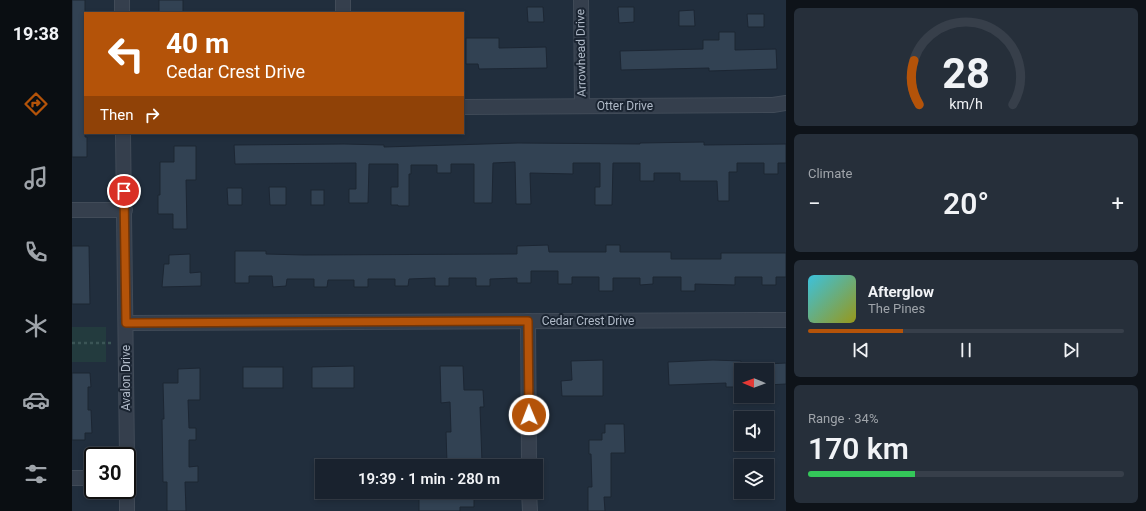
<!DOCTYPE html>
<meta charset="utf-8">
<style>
body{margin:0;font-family:Roboto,sans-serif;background:#262f3a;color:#f1f3f6;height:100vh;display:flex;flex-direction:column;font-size:15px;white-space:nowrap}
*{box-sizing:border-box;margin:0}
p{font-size:13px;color:#9fa4aa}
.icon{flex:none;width:22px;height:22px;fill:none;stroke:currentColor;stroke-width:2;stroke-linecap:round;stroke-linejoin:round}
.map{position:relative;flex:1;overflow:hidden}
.sheet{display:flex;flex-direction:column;gap:8px;padding:8px;background:#0e1319;width:360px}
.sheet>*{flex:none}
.guide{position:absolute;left:12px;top:12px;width:380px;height:122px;border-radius:0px;box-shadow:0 2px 6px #0003,0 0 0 1px #373f4a;background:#b45309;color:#fff;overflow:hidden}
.needle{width:26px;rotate:271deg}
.tools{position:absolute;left:662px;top:363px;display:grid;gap:8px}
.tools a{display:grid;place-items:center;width:40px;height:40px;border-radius:0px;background:#19222e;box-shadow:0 2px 6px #0003,0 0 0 1px #373f4a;font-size:20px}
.speed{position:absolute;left:12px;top:447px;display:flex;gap:8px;font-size:20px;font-weight:700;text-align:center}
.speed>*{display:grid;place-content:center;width:52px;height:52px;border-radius:50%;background:#19222e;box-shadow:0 2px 6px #0003,0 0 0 1px #373f4a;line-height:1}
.speed .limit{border:2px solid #111;border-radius:6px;background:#fff;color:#111}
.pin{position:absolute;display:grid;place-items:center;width:34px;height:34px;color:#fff;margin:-17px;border:2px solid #fff;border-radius:50%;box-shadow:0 1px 4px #0007}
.me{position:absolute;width:44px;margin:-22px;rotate:359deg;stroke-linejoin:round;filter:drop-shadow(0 0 3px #0008)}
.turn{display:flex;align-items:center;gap:14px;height:84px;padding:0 16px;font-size:18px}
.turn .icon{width:52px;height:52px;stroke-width:2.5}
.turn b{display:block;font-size:28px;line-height:34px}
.then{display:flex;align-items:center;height:38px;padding:0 16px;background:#0003;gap:8px;font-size:15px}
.big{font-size:30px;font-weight:600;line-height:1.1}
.sheet .tile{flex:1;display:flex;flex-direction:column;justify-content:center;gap:6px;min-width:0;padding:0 14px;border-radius:6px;background:#262f3a}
.sheet .dial{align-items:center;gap:0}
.dial svg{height:104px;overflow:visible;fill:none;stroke:#373f4a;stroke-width:7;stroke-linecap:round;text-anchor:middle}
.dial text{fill:#f1f3f6;stroke:none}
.song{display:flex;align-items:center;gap:12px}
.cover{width:48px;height:48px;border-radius:6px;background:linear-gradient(135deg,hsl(190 70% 55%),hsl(60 70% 35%))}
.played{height:4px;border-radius:2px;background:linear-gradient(90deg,#b45309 30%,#373f4a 30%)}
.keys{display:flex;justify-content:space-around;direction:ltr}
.heat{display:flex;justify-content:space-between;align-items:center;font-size:22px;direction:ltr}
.charge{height:6px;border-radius:3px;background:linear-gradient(90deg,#34c759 34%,#373f4a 0)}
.trip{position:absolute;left:243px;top:459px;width:228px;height:40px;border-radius:0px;background:#19222e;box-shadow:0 2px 6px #0003,0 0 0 1px #373f4a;font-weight:600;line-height:40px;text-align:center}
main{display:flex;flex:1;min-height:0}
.dock{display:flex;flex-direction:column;width:72px;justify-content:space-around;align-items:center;background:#0a0e12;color:#9fa4aa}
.dock .icon{width:28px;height:28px}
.dock .on{color:#b45309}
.dock b{font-size:18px;color:#f1f3f6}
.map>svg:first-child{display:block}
.green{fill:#233b3e}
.building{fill:#324253;stroke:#1c2633}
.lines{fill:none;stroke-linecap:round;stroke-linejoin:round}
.minor-casing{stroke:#414b58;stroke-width:16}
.path{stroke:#3b5556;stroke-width:2.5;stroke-dasharray:3 3;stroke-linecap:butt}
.minor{stroke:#353f4d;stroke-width:14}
.route-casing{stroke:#753606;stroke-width:10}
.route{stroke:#b45309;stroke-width:7}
.labels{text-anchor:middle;stroke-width:4;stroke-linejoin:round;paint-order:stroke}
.street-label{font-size:12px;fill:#b0bac8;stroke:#1a2431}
</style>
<main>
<nav class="dock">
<b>19:38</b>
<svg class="icon on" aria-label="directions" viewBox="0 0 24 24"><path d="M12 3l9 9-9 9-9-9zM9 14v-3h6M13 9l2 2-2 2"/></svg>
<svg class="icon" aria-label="music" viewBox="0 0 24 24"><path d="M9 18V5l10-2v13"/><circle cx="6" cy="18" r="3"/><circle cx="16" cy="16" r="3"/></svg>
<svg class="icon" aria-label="phone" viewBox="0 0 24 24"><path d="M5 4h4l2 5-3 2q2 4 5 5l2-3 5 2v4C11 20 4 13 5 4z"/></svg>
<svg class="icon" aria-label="climate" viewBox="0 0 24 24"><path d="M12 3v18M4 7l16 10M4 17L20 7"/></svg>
<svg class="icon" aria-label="car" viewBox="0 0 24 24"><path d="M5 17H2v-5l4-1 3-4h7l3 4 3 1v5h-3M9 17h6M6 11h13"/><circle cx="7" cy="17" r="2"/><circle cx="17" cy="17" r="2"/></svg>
<svg class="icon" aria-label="filters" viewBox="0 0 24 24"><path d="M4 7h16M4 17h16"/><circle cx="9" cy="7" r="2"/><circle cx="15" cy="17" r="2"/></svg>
</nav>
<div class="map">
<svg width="714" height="511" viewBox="0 0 714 511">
<rect width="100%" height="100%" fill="#212e3d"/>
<!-- green -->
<rect class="green" x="0" y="327" width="34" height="35"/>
<!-- building -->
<g class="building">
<path d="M0,0H13V137H15V157H0Z"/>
<rect x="87" y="0" width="24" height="13"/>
<path d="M455,7H471L472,22H456Z"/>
<path d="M546,7H562V22L547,23Z"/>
<path d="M622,10L623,26H607V11Z"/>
<path d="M675,14H692V27H676Z"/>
<path d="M647,32H663V50L704,49L705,69L637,71V68L549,70L548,51L631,49V40H647Z"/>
<path d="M394,38H427V48L474,47L475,68L407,69L406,64H394Z"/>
<path d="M632,142V145L714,144V163H706V174H692V163H665V172H657V201H646L645,181H608V173H582V181H568V163H541L540,205H523V187H528V163H501V174L458,173L459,204H444L443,162L421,163L420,203H402V164H379V173H365V165H339V174H337V206H326V205H319V187H326V164H297L296,203H277V189H284V163L163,164L162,145L272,144L312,145V147L446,143L568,144V143Z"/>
<path d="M102,146H124V180H114L115,229H101V214H86V195H88V162H102Z"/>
<path d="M197,187H214V205H198Z"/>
<path d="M155,188H170V205H156Z"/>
<rect x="239" y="190" width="13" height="15"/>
<path d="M476,245L477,252H534V245H548V252H599V259H649V253H714V277H704V285H690V277H663V285L623,284V291H609V277H581V284L568,285V278H541V291H527V277H500V284H486V271H459V283H445V278L418,279V286H404V278H377V286H363V278L337,279L336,286H323V279H296V287H282V280H256L255,287H242V279H215L214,286L201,287L200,276H177V283H163V251H194V254L232,255L445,254V246Z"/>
<path d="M0,246H17L18,304H0Z"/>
<path d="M118,254V273L129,272V286L90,287L92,264H97V255Z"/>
<path d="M531,360V396H490L489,381L500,380L499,361Z"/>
<path d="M641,360L669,361V387H654V383L597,385L596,362Z"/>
<path d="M714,363V384L695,385V364Z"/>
<path d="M282,366V388H240V367Z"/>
<path d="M368,366H391L392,390H411L412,407H408L410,462L375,463L374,432H379L378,402L369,403Z"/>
<rect x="171" y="367" width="40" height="21"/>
<path d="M128,368V400H116L117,428H124V440H117V467L126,466V482H113L114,511H95V482H91L90,419H92L91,383H106V369Z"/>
<path d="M0,373H18L19,387H16V410H19L20,433H13V440H0Z"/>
<path d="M533,424H552L553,453H539V497H532L533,511H516V487H520L519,454H517V440H530V433H533Z"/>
<path d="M402,492V507H388V511H347V493Z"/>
</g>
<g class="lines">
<defs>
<g id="minor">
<path d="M50,0V13"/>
<path d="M271,0V13"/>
<path d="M509,0L510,106"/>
<path d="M391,107L701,105L714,103"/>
<path d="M51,133L55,456"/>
<path d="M0,210H53"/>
<path d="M456,321L457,466"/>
<path d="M54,323L714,320"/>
<path d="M0,478H21"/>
<path d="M55,490V511"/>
<path d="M457,492L458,511"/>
</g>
</defs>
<!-- minor casing -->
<use href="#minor" class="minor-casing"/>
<!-- path -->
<path class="path" d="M0,343H40"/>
<!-- minor -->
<use href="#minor" class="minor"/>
</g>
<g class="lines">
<defs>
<path id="route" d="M52,191L54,323L456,321L457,415"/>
</defs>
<!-- route casing -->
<use href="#route" class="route-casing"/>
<!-- route -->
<use href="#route" class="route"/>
</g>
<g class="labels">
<!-- street labels -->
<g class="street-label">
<text transform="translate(509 53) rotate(-91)" y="4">Arrowhead Drive</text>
<text x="553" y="110">Otter Drive</text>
<text x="516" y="325">Cedar Crest Drive</text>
<text transform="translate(54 378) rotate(-90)" y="4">Avalon Drive</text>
</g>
</g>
</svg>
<div class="tools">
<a><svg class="needle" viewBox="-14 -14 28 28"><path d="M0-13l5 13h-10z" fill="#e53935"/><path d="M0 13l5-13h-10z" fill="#9fa4aa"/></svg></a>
<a><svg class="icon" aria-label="sound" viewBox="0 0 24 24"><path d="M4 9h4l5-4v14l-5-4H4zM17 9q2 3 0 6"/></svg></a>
<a><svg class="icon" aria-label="layers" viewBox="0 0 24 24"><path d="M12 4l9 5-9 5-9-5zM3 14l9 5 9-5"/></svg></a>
</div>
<div class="speed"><div class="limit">30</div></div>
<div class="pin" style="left:52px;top:191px;background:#d93025"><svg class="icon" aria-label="arrive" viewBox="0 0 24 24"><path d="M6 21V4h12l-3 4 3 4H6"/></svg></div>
<svg class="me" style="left:457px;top:415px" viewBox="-20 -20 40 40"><circle r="17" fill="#b45309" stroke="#fff" stroke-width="3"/><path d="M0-11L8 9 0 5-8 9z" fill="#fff"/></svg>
<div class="trip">19:39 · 1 min · 280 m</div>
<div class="guide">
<div class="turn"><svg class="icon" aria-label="left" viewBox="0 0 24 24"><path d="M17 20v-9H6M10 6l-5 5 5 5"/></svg><div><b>40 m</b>Cedar Crest Drive</div></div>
<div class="then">Then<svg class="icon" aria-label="right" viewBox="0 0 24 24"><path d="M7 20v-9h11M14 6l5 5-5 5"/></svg></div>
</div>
</div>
<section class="sheet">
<div class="tile dial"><svg viewBox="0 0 100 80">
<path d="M14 69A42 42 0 1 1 86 69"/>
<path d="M14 69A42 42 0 0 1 10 35" stroke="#b45309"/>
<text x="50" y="56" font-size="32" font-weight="700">28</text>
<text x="50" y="72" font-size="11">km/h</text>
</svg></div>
<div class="tile"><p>Climate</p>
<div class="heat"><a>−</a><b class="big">20°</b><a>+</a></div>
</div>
<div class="tile">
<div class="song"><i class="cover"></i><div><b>Afterglow</b><p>The Pines</p></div></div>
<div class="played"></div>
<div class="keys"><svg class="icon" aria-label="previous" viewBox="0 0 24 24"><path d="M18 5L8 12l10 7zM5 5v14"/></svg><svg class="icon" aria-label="pause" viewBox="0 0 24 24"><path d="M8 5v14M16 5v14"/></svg><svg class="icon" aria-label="next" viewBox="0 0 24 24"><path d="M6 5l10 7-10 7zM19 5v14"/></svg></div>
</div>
<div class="tile"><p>Range · 34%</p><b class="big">170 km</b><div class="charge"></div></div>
</section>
</main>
